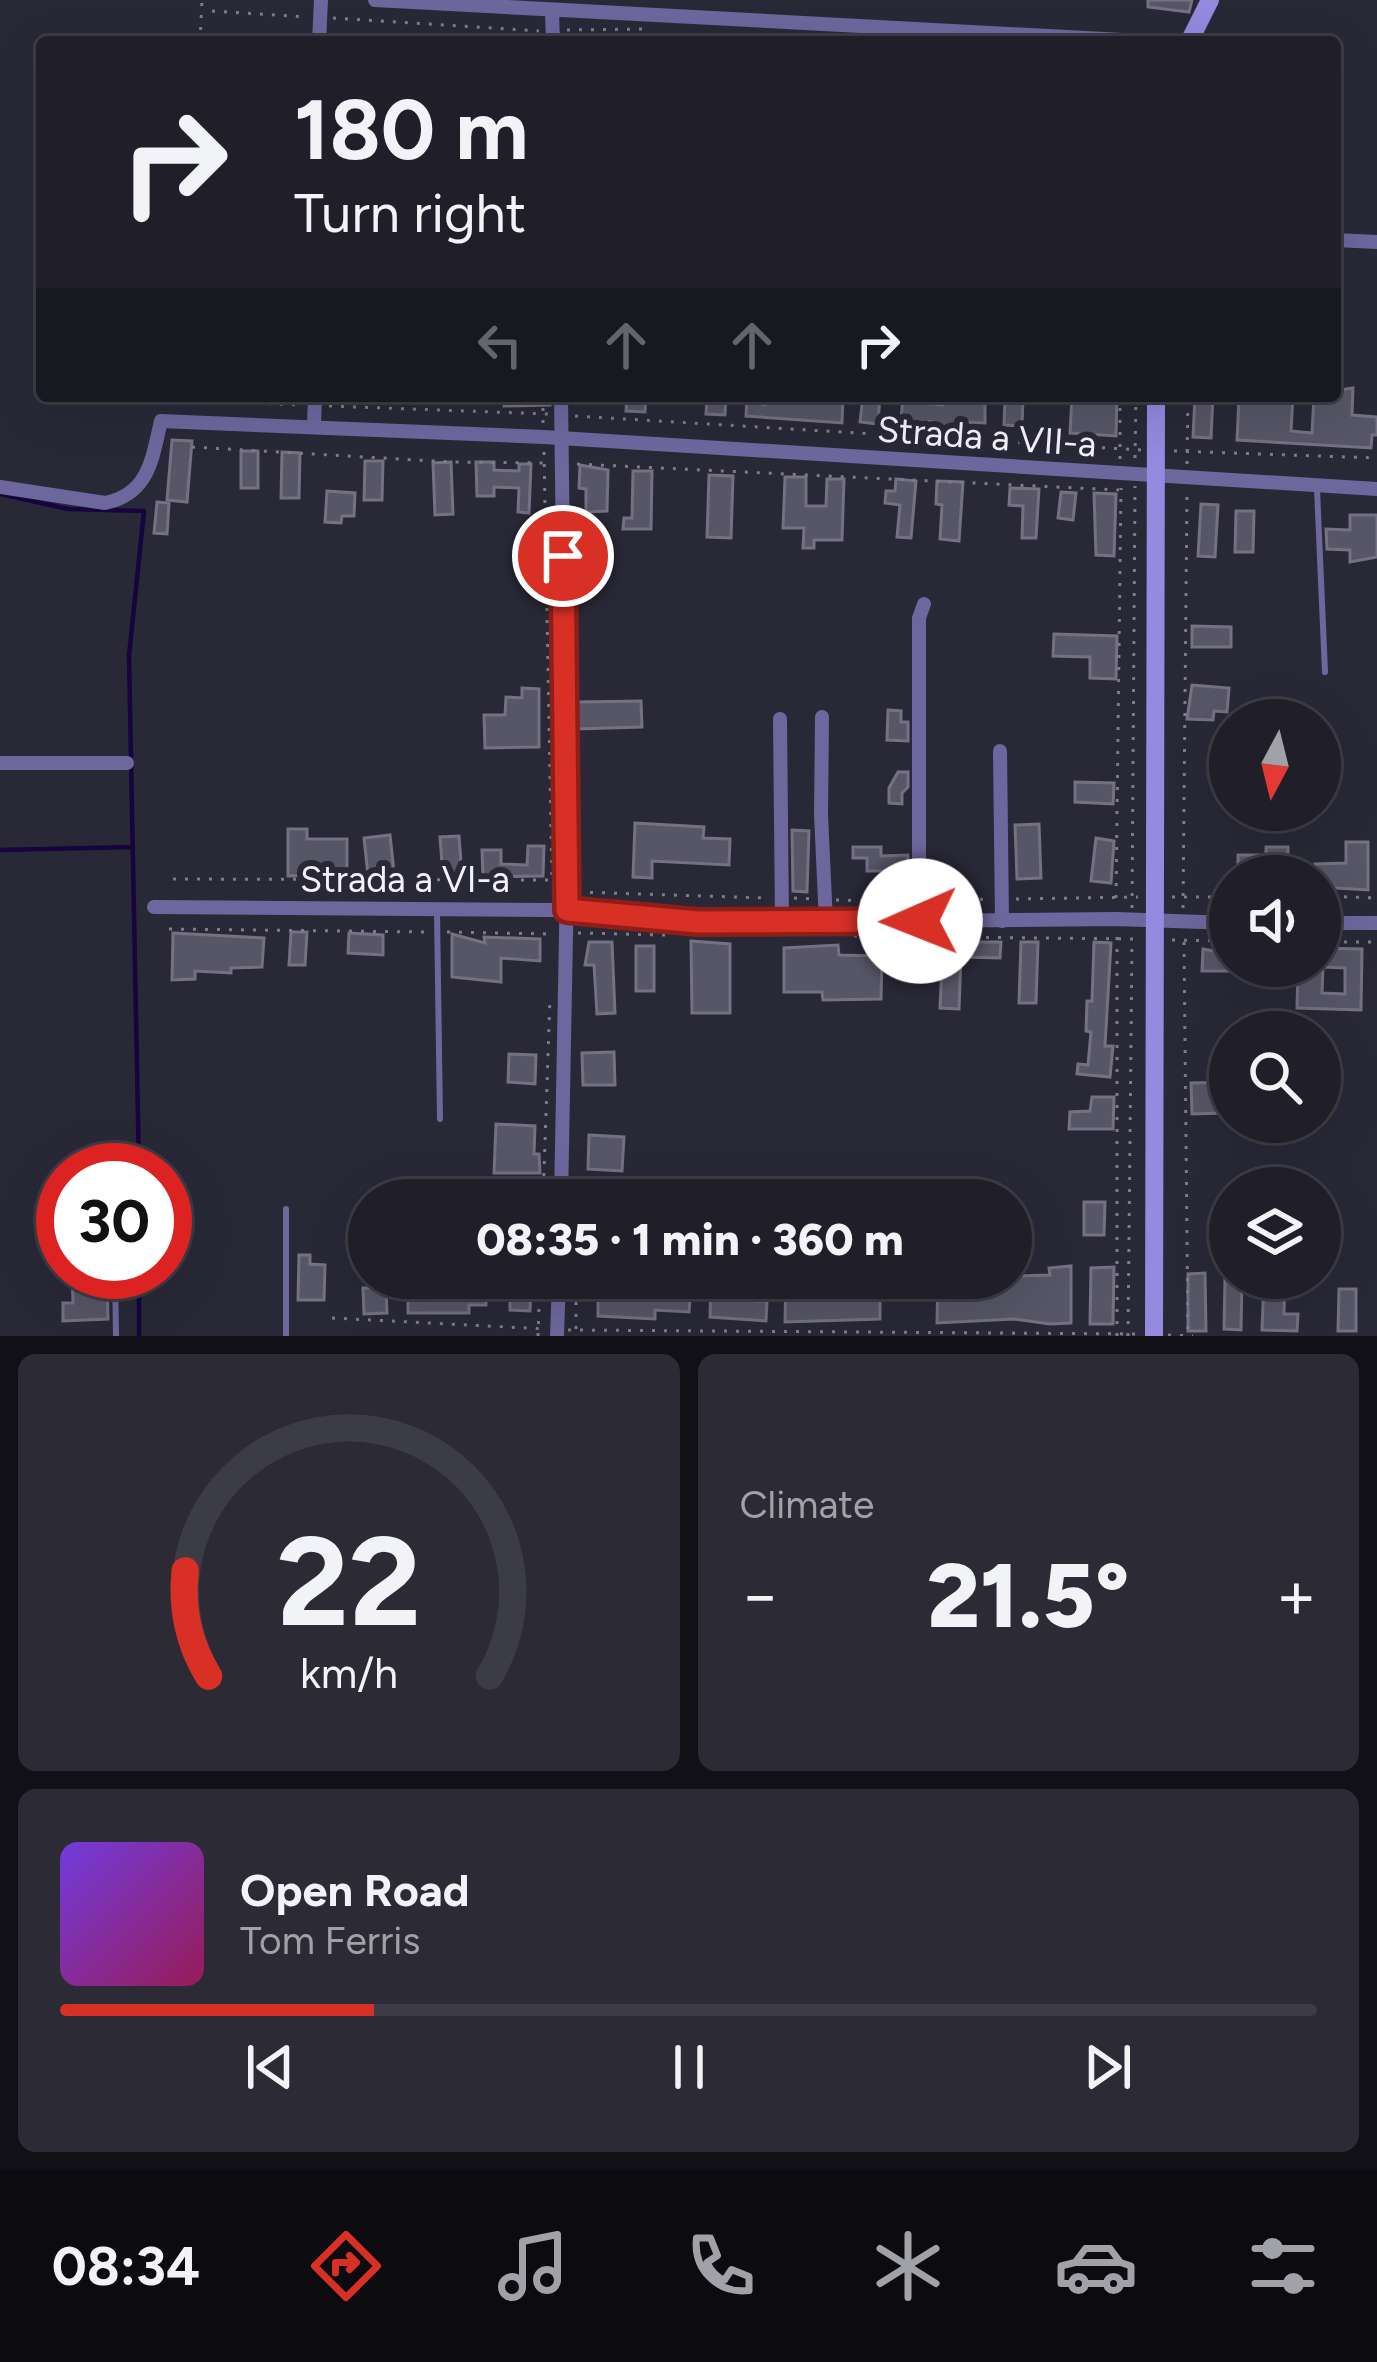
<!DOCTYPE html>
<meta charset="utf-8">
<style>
body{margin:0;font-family:Figtree,sans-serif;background:#2c2b35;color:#f1f3f6;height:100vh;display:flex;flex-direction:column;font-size:45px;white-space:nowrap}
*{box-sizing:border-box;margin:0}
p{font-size:39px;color:#a1a2a8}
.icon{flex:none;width:66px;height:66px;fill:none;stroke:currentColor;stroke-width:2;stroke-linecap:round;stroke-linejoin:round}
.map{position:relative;height:1336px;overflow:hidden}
.panel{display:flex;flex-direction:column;gap:18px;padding:18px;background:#111017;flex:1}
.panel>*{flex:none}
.top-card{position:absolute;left:36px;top:36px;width:1305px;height:366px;border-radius:12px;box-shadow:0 12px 48px #0002,0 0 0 3px #3c3c46;background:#1f1e29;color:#f1f3f6;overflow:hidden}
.needle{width:78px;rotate:187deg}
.controls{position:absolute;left:1209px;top:699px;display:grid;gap:24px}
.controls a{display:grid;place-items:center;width:132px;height:132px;border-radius:50%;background:#1f1e29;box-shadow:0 12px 48px #0002,0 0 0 3px #3c3c46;font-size:60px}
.speed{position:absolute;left:36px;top:1143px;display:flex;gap:24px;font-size:60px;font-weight:700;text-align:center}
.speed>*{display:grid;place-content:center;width:156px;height:156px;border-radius:50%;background:#1f1e29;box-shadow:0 12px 48px #0002,0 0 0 3px #3c3c46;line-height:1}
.speed .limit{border:18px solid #d22;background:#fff;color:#111}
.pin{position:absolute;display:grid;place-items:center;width:102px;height:102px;color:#fff;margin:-51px;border:6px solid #fff;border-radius:50%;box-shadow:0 3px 12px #0007}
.me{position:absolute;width:132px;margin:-66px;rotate:269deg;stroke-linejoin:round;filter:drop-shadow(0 0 9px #0008)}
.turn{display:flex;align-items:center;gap:42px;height:252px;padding:0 60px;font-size:54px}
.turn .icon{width:156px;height:156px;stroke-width:2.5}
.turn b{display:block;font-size:84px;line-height:102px}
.lanes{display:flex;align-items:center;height:114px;padding:0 60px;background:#0003;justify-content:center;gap:60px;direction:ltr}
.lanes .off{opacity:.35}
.big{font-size:90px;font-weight:800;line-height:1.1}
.panel .tile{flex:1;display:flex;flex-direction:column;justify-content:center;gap:18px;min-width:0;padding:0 42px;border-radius:18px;background:#2c2b35}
.panel .dial{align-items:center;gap:0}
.dial svg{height:312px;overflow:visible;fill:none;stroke:#3c3c46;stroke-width:7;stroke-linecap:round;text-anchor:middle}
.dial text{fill:#f1f3f6;stroke:none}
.song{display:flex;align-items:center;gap:36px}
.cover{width:144px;height:144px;border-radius:18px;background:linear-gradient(135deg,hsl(260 70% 55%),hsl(330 70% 35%))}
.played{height:12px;border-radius:6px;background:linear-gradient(90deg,#d93025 25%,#3c3c46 25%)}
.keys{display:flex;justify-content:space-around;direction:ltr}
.heat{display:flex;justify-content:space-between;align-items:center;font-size:66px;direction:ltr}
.panel .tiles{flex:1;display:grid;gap:18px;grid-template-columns:1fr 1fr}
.tile:last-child{grid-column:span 2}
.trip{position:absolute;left:348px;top:1179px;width:684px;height:120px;border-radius:60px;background:#1f1e29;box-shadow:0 12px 48px #0002,0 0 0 3px #3c3c46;font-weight:800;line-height:120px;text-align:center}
.tabs{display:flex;height:192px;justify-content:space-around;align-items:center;background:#0c0c10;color:#a1a2a8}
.tabs .icon{width:84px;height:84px}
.tabs .on{color:#d93025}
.tabs b{font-size:54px;color:#f1f3f6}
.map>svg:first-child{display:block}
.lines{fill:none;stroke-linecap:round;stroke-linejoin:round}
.stream{stroke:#17033e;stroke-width:4.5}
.building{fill:#575667;stroke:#737183;stroke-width:3;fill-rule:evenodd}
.path{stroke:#7d7c89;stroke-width:3;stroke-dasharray:3 9;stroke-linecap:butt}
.lane{stroke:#6e679e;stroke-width:6}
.street{stroke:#6e679e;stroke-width:14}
.secondary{stroke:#9589e0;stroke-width:18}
.route-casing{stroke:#8d1f18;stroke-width:30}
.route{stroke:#d93025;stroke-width:21}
.labels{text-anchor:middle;stroke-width:12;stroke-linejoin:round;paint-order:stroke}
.street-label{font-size:36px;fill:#f3f2fc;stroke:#292837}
</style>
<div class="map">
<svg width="1377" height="1336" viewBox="0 0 1377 1336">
<rect width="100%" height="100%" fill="#292837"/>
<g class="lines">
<!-- stream -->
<g class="stream">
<path d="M0,494L68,509L144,511L129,656L139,1170"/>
<path d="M0,850L133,847"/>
<path d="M139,1336V1272"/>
</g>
</g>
<!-- building -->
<g class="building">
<path d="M1148,0H1192L1189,12L1148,7Z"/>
<path d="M1353,388L1352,415L1377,417V435H1372L1371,448L1237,440L1239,397L1293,396L1291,431L1312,433L1314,396H1339V390Z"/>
<path d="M504,396H550V405L504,406Z"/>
<path d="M627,396H646L645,412L626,411Z"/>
<path d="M707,396H726L725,415L706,414Z"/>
<path d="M747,396H763V405L787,400V396H843L842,423L746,416Z"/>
<path d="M863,396H880L878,424L860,422Z"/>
<path d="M903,396H919V403L943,405L944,396H985V423L961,422L960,430L932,428L933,422L901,421Z"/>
<path d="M1072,396H1117L1116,436L1070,433Z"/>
<path d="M1195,396H1213L1211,438L1193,437Z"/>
<path d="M1005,398L1023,399L1022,426L1004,425Z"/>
<path d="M172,440L192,441L187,502L167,500Z"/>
<rect x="241" y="451" width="17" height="37"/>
<path d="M282,452L300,453L299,498H281Z"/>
<path d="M365,461H383L382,500H364Z"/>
<path d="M451,462L453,514L435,515L433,463Z"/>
<path d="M476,462H494V470L519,471V464H531L529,513L518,512L519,488L494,487V496H477Z"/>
<path d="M580,465L608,470L607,511L586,512V489L579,488Z"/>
<path d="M633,471H652L651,529H623L624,518H632Z"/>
<path d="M709,475L733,476L731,538L707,537Z"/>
<path d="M785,477H806V506H826L827,479H844L842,540H814V548H803L804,528H783Z"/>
<path d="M896,479L916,481L911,538L897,537L900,505L885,503L886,491H895Z"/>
<path d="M937,481L963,482L959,541L940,539L942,505L936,504Z"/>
<path d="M1010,488L1039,489L1036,538H1022L1023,506L1009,505Z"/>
<path d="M327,491L355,493L354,516H342L341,523L325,522Z"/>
<path d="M1061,492L1076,493L1073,520L1058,518Z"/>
<path d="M1094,493L1116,494L1114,556L1096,555Z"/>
<path d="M157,502L169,503L167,534L154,533Z"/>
<path d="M1201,504L1218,505L1215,557L1198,556Z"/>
<path d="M1236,511H1254L1253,552H1235Z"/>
<path d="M1350,515H1377V557L1350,562V550L1327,549L1326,529L1350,530Z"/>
<path d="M1192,626L1231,627V647H1192Z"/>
<path d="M1054,634L1117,636L1116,679L1090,678V657L1053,656Z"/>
<path d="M1192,685L1229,688L1227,712L1214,711L1213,720L1187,719Z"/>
<path d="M522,688L539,689V747L485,748L484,715H505L506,697L522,698Z"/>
<path d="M641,701L642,727L576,729V702Z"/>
<path d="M888,710L901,711V722H908V741L887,740Z"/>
<path d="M898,772H908V787L902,793V804L889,803V788Z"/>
<path d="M1075,782L1114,783L1113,804L1075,802Z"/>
<path d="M635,823L704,827L703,838L730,839L729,865L652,861V878L633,877Z"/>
<path d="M1039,824L1041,878L1017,879L1015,825Z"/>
<path d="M288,829H307V839H347V875L288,876Z"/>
<path d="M792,830L809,831L807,892L793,891Z"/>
<path d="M390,835L394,872L368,875L364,838Z"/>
<path d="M459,836L462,876L443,877L440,837Z"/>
<path d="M1096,838L1114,841L1111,883L1091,881Z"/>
<path d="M1346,842H1368V890L1320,887L1315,864L1346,863Z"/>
<path d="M528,846H544L543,876L483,877L482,850H501V864L527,865Z"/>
<path d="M853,847H881V856L908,855V888H885V871H867V858H853Z"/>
<path d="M1266,847H1288V876H1238V855H1266Z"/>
<path d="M291,932H307L305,965H289Z"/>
<path d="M173,933L264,938L262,967L231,968V973L195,971V979L172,980Z"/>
<path d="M349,933L383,935V955L348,953Z"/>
<path d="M452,934L485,943L484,937L540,939V961L501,958V982L452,977Z"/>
<path d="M691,941L730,944V1013H692Z"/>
<path d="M589,942H612L615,1013L597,1014L594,965H585Z"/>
<path d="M969,942H1001L1000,958L961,957L959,1009L940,1008L943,944Z"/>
<path d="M1021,942H1038L1036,1003H1019Z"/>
<path d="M1094,942L1111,943L1105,1046H1113L1110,1077L1077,1074L1078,1064L1088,1065L1091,1032L1086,1031L1087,1001H1092Z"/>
<path d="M897,944H923V964H896Z"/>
<path d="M838,945L839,955L882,956L881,999L823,1000L822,992H784V948Z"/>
<rect x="636" y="946" width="18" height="45"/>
<path d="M1320,948L1362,949L1361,1010L1297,1008L1298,966H1320ZM1323,967L1345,968V994L1322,993Z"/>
<path d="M1203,949L1230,954V971H1202Z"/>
<path d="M614,1052L615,1085H583L582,1053Z"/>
<path d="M509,1054L536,1055L535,1084L508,1082Z"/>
<path d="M1230,1082V1099H1224V1113L1192,1114L1191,1083Z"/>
<path d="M1092,1097H1114L1113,1129H1069L1070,1112L1090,1111Z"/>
<path d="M496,1124L535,1126L534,1154H539L540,1173H494Z"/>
<path d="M589,1135L624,1137L622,1171L588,1169Z"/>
<path d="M1084,1202H1105L1104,1235H1084Z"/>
<path d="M299,1255H310V1264L325,1265L324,1300H298Z"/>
<path d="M1071,1266V1323L1050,1324L1014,1319L937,1323L938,1278L1050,1275L1049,1268Z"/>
<path d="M1114,1267L1113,1324H1090L1091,1268Z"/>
<path d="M72,1272H107L108,1319L63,1321V1303H73Z"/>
<path d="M1205,1273L1206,1331H1188V1274Z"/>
<path d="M408,1278H505V1288H531L530,1311L510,1310V1299L486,1298V1305H469V1313H408Z"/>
<path d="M627,1278H692L689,1312L655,1310V1319L598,1316V1290H627Z"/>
<path d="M711,1278H727V1287L757,1289L756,1301H767L766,1321L710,1317Z"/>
<path d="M786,1278H807V1283H857V1278H880V1319L785,1322Z"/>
<path d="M1225,1278H1242L1241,1330L1224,1329Z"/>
<path d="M1264,1278H1285L1284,1314H1298L1297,1331L1262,1330Z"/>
<path d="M363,1288H386L387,1313L364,1314Z"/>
<path d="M1339,1289H1356V1331H1338Z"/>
</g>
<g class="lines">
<!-- path -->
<g class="path">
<path d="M212,11L306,17"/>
<path d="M333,18L539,31"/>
<path d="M567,30L647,29"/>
<path d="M200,42L202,0"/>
<path d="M543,396V424"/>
<path d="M1120,396V460"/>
<path d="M196,401L302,405"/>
<path d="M329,406L548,414"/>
<path d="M575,416L1141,450"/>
<path d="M192,447L451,462L550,463"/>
<path d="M1174,451L1377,458"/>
<path d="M544,452L552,880"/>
<path d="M1135,458L1136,396"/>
<path d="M577,464L1119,490"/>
<path d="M1187,464L1188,396"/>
<path d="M173,879L555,880"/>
<path d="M578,892L766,898"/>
<path d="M1320,896L1377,898"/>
<path d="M1172,897H1230"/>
<path d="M794,898L814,899"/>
<path d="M1116,898L1121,488"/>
<path d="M1016,899L1138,897"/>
<path d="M836,900L904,902"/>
<path d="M932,902L988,899"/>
<path d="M1132,908L1135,486"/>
<path d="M1183,908L1187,492"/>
<path d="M169,929L425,932"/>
<path d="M447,932L551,934"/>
<path d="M578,933L665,935"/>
<path d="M854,936L1139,939"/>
<path d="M1172,940L1230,941"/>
<path d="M1184,942L1188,1336"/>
<path d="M1320,942H1377"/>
<path d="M576,1180V1200"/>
<path d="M543,1200L550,998"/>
<path d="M576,1278V1336"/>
<path d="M332,1318L546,1329"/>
<path d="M568,1330L1140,1334"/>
<path d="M1168,1335L1193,1336"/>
<path d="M538,1336L540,1278"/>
<path d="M1117,1336V932"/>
<path d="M1128,1336L1132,942"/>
</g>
<!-- lane -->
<g class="lane">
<path d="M1317,489L1325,672"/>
<path d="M437,913L440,1119"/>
<path d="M115,1272L116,1336"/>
<path d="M286,1336V1209"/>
</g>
<!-- street -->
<g class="street">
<path d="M375,0L1160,42"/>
<path d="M552,10L553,42"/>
<path d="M319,42L321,0"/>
<path d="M1335,240L1377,242"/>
<path d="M314,426L315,396"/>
<path d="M0,487L105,503C149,494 152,459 161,421L544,437L1377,489"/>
<path d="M822,717L821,815L826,922"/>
<path d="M780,719L782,922"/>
<path d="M1000,751L1002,921"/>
<path d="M0,763H127"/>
<path d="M154,907L553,910L697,923L1116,919L1230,923"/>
<path d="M919,921V618L924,604"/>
<path d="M1320,923H1377"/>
<path d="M561,1200L567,882L561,396"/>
<path d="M557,1336L559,1278"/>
</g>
<!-- secondary -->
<g class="secondary">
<path d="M1189,42L1210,0"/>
<path d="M1154,1336L1156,396"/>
</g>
</g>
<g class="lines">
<defs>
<path id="route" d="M563,556L567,910L698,922L920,921"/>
</defs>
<!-- route casing -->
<use href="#route" class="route-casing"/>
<!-- route -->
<use href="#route" class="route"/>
</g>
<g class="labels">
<!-- street labels -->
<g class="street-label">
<text transform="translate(987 436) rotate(4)" y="13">Strada a VII-a</text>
<text x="405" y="892">Strada a VI-a</text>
</g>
</g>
</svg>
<div class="controls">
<a><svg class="needle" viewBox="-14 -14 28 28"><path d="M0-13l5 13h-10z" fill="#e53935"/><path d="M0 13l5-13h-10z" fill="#a1a2a8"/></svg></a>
<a><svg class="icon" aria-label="sound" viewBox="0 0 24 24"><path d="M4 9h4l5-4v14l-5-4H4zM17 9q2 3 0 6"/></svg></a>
<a><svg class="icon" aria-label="search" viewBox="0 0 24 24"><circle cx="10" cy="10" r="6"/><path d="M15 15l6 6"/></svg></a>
<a><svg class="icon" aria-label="layers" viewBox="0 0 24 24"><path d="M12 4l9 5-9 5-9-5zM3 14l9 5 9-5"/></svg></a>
</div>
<div class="speed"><div class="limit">30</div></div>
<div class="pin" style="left:563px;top:556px;background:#d93025"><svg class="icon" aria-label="arrive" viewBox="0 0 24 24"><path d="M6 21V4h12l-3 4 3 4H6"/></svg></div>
<svg class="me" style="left:920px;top:921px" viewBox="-20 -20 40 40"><circle r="19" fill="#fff"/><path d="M0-13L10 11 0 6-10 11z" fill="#d93025"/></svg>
<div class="trip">08:35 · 1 min · 360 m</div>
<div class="top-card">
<div class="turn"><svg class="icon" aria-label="right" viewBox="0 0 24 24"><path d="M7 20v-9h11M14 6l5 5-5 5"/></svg><div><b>180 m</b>Turn right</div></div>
<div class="lanes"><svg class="icon off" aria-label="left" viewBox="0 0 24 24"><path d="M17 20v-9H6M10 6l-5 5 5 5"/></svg><svg class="icon off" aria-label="ahead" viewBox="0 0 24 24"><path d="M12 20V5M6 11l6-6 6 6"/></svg><svg class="icon off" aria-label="ahead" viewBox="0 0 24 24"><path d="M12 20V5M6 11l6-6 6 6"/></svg><svg class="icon" aria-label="right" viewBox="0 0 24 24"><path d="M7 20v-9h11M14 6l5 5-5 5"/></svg></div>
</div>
</div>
<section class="panel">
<div class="tiles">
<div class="tile dial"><svg viewBox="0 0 100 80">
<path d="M14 69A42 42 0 1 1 86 69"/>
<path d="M14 69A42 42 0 0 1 8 42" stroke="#d93025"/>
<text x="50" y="56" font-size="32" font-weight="700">22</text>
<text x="50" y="72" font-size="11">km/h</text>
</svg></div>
<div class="tile"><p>Climate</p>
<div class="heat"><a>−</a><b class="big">21.5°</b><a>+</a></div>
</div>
<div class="tile">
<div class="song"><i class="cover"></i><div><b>Open Road</b><p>Tom Ferris</p></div></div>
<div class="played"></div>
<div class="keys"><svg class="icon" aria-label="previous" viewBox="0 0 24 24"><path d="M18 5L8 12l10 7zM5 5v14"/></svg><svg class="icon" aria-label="pause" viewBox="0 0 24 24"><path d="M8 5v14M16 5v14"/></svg><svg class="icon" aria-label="next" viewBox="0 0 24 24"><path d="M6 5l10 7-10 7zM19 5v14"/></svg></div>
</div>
</div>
</section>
<nav class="tabs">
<b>08:34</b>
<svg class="icon on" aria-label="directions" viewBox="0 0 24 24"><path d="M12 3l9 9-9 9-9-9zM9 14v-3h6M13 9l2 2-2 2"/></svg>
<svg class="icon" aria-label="music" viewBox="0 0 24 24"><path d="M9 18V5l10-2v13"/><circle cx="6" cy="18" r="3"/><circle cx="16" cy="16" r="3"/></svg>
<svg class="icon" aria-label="phone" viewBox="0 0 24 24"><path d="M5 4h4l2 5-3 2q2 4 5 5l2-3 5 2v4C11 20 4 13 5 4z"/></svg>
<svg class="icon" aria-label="climate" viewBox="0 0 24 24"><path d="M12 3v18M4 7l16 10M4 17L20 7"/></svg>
<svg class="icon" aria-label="car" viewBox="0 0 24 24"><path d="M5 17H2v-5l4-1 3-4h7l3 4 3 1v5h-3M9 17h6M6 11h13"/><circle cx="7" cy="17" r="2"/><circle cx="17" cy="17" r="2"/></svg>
<svg class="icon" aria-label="filters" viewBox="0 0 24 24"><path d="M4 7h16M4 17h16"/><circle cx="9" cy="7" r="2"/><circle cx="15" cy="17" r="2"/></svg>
</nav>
